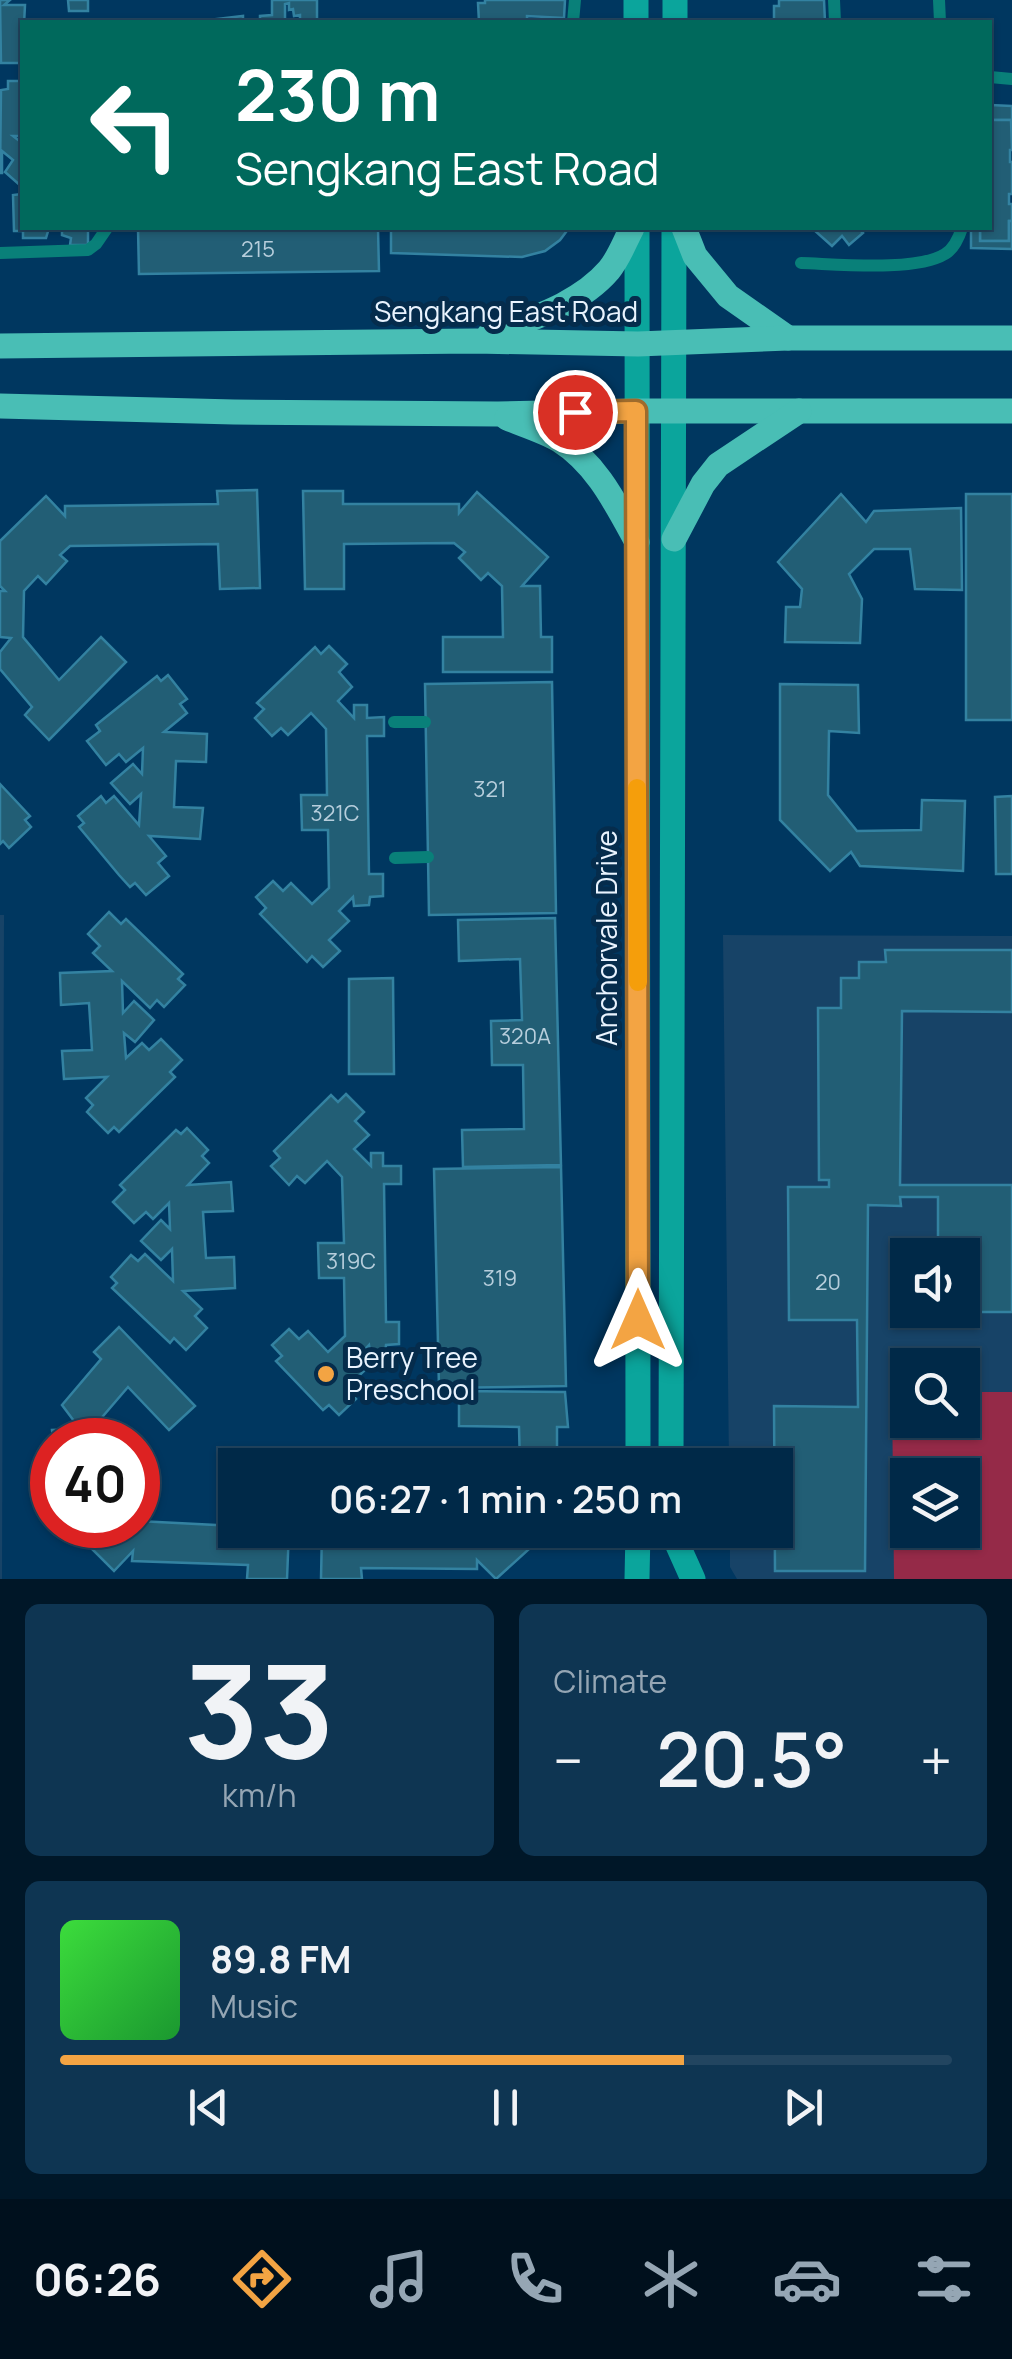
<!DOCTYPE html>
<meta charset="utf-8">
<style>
body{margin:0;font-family:Manrope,sans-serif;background:#0e3552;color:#f1f3f6;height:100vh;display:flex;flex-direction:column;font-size:38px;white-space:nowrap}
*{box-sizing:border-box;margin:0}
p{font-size:32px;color:#95a6b4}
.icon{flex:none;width:55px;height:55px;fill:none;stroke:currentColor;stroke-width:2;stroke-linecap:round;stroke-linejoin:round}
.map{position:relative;height:1579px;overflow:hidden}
.details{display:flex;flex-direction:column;gap:25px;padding:25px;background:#001728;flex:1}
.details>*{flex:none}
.top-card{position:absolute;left:20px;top:20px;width:972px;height:210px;border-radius:0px;box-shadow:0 2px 8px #0004,0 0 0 2px #224560;background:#00695c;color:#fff;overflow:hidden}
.tools{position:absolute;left:890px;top:1238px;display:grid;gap:20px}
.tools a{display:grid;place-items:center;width:90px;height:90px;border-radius:0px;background:#002948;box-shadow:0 2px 8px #0004,0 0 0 2px #224560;font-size:50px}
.speed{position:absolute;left:30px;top:1418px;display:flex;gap:20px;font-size:50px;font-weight:700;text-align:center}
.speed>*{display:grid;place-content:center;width:130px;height:130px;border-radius:50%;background:#002948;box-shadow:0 2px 8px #0004,0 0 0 2px #224560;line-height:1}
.speed .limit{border:15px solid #d22;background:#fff;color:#111}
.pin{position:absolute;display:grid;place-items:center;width:85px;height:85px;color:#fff;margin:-42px;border:5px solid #fff;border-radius:50%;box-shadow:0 2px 10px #0007}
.me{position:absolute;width:110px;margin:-55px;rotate:0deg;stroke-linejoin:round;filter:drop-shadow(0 0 8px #0008)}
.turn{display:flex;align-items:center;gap:35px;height:210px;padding:0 50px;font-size:45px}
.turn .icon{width:130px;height:130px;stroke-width:2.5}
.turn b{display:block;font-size:70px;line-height:85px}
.big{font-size:75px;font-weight:600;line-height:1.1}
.details .card{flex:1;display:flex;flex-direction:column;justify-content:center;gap:15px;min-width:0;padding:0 35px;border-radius:15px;background:#0e3552}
.details .dial{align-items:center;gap:0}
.dial b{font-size:130px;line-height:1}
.song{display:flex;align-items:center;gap:30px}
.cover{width:120px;height:120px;border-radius:15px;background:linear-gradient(135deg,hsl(120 70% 55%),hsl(130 70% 35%))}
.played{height:10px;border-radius:5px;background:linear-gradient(90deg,#f3a443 70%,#224560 70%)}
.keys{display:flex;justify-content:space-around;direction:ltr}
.heat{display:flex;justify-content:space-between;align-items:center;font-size:55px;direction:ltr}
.details .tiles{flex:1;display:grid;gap:25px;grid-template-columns:1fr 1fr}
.card:last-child{grid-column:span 2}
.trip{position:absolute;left:218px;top:1448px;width:575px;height:100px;border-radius:0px;background:#002948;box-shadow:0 2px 8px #0004,0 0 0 2px #224560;font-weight:600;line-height:100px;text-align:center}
.dock{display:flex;height:160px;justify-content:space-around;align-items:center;background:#00101d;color:#95a6b4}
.dock .icon{width:70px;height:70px}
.dock .current{color:#f3a443}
.dock b{font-size:45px;color:#f1f3f6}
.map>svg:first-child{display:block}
.built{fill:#174367;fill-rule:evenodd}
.green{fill:#952a48;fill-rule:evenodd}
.building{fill:#225e75;stroke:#3382a1;stroke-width:2.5}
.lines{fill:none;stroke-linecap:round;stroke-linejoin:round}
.lane{stroke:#098079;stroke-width:12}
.secondary{stroke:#0ba59c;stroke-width:25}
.primary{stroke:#49beb5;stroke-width:25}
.route-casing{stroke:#9e6b2c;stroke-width:25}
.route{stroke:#f3a443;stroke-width:18}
.slow{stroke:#f59e0b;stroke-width:18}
.poi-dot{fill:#f3a443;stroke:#052c4c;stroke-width:4}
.labels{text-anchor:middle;stroke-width:10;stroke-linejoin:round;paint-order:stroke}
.number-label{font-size:22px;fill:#b7cedc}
.street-label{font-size:28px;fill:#e9f3fe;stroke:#052c4c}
.poi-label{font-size:28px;fill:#e9f3fe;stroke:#052c4c;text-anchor:start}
</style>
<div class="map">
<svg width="1012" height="1579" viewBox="0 0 1012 1579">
<rect width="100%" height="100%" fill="#003760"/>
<!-- built -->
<g class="built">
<path d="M0,915H4L2,1579H0Z"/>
<path d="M723,935L1012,936V1579H737L730,1567V1530H775V1465H729ZM908,1255H962V1310H908ZM908,1365H962V1420H908ZM908,1475H962V1530H908Z"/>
</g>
<!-- green -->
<path class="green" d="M963,1392H1012V1579H894L892,1393H907L908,1420H962ZM908,1475H962V1530H908Z"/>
<!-- building -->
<g class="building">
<path d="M0,0H10L4,5H25L22,63H1Z"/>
<path d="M68,0H88V11H69Z"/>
<path d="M272,0H317V20L300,21V15L294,16L293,9L289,10V3L285,4V22H260V16L272,15Z"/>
<path d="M485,0H565L564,18L527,16V22H479L478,3H485Z"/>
<path d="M779,0H824L825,22H774V6H779Z"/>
<path d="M243,16V22H216V19Z"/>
<path d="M8,81H22L21,136H13L22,143V187L5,172L13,160L2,151V173H0L1,90L8,89Z"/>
<path d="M990,105L1012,106V135L1011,120H990Z"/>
<path d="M990,120H1011L1012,150H1010V162H1012V194H1009V204H1012V221H1009V241H980V229H971L990,228Z"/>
<path d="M22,194V228H49L46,238H23V231H14L13,195Z"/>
<path d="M1009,221H1012V249L971,248V229H980V241H1009Z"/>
<path d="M62,228H88V245H70L71,238L62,235Z"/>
<path d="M138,228H378L379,271L139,274Z"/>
<path d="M391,228H569L560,240L545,251L522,257L391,253Z"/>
<path d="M816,228H858L863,233L849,245L842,236L832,246L814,230Z"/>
<path d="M257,490L260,588L220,589L218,544L70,546L60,555L67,561L46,584L38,576L24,591L23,637L59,680L101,637L126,662L49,740L25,715L32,707L0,669V652L11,638L0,637V591H5L0,586V541L46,496L65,516V506L218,504L217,491Z"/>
<path d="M303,491H343V504H459V513L477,492L548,557L522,586H540L541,637H552V672H443V637H503L502,586L488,573L481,580L459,558L465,552L454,543L344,544V589H305Z"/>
<path d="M841,494L866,522L874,511L961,508L962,590L915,589L910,549H874L849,574L862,599L860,643L785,642L786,607H800L802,589L778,562Z"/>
<rect x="966" y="494" width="46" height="226"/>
<path d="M329,646L347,664L339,672L352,687L338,701L354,718V705H367V718L384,717V736H367L369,874H383V896L370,897L369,905L354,906L353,897L339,911L349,921L329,940L340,951L323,967L312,956L307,962L260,914L266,908L256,897L273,881L283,891L291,883L312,904L329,888L328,830H302L301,795H327L326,729L311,713L288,735L281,728L272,736L255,718L264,709L257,703L315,647L321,654Z"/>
<path d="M168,675L187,699L180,704L187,713L164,732L207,734L206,762L176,761L174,807L203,808L200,839L149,836L166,856L158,863L169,876L146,895L135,883L130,887L119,875L79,827L84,823L78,816L101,796L106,803L114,796L139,825L141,794L130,804L111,783L133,764L142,774L143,748L126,762L119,754L106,765L87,741L100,731L96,725L157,676L161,681Z"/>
<path d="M552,682L556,913L429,915L425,684Z"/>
<path d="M780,684L858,685L859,733L829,731L828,795L857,831L921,830L922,800L965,801L963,871L860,866L851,852L830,871L780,820Z"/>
<path d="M0,784L30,816L25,820L31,827L9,848L3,841L0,844Z"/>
<path d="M1012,796V874H996L995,797Z"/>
<path d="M109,912L121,924L126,919L183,974L178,979L185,985L164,1007L157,1000L150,1008L122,981L123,1013L134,1001L154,1020L135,1042L124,1033L126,1058L142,1043L149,1050L161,1039L182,1060L170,1072L175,1077L119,1132L114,1127L108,1133L87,1112L93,1105L86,1098L107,1077L64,1079L62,1051L92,1050L89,1003L61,1005L60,973L112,971L93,953L100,946L88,934Z"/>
<path d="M555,918L561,1165L463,1167L462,1130L524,1129L523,1065H492L491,1021L522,1020L520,959L459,961L458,920Z"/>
<path d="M885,950H1012V1012L902,1011L900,1185H1012V1312H938L962,1310V1255H938V1197H900L901,1206L868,1205L865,1571H775L774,1406L858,1407L857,1320H789L788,1187H829V1180H819L818,1008H841V978H859V962H886Z"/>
<path d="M393,978L394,1074H349V979Z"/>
<path d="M346,1094L364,1112L355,1121L369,1135L354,1149L371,1166V1153H383V1166H401V1184H384L386,1322H399V1344L386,1345L385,1353H370L369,1345L355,1360L365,1370L346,1388L356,1399L339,1415L329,1405L323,1410L276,1361L282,1356L272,1345L289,1329L299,1339L308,1331L328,1352L345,1336L344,1278H319L318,1243H344L342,1177L327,1161L305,1183L297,1176L289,1185L271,1166L280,1158L274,1151L331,1095L338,1102Z"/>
<path d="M187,1128L208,1150L202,1156L209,1163L188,1185L231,1182L233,1211L203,1212L206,1258L234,1257L235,1288L183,1291L202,1309L195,1316L207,1328L186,1350L174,1338L170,1343L112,1288L117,1283L111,1277L131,1255L138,1261L145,1254L173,1281L172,1249L161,1260L141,1241L161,1220L170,1229L169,1203L153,1219L146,1212L134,1223L113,1202L125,1190L120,1185L176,1130L181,1134Z"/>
<path d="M561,1167L566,1386L439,1388L434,1169Z"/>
<path d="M119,1327L195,1406L169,1430L128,1387L92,1429V1440H53L52,1430L80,1429L62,1405L101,1359L94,1352Z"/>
<path d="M459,1391L565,1392L568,1427H557V1465H520L519,1427L459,1426Z"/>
<path d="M138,1521L235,1526V1530H289L287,1579H247L248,1565L132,1561L133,1551L114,1571L68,1525H138Z"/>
<path d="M322,1530H550L496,1579L477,1560V1569L361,1568L362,1579H321Z"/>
</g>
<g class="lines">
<!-- lane -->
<g class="lane">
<path d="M834,0L835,22"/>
<path d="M939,0L940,22"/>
<path d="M573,22L575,0"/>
<path d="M990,77L1012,79"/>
<path d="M0,253L88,250L96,244L107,228"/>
<path d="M801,263C836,264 916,272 945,254C954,249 959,237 962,228"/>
<path d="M394,722H425"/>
<path d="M395,858L428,857"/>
</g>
<!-- secondary -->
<g class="secondary">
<path d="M636,0V22"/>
<path d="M675,0V22"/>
<path d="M637,228L638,1465"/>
<path d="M671,1465L674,228"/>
<path d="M671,1530L693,1579"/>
<path d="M637,1579L638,1530"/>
</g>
<!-- primary -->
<g class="primary">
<path d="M684,228L695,256L728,296L788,338"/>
<path d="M489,335C530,319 579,305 609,270C619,258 625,241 632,228"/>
<path d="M0,346L475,341L638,344L788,338H1012"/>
<path d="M0,406L234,412L498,414L636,411H1012"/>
<path d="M507,418C524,425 544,431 559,440C597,464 616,504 637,542"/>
<path d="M674,539L703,484L718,465L799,411"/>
</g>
</g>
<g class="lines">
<defs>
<path id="route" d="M575,412L636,411L638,1320"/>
</defs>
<!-- route casing -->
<use href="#route" class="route-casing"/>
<!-- route -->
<use href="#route" class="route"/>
<!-- slow -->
<path class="slow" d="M637,788L638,982"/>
</g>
<!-- markers -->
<circle class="poi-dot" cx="326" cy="1374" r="10"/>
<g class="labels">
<!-- number labels -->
<g class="number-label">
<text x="258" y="257">215</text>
<text x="490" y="797">321</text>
<text x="335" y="821">321C</text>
<text x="525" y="1044">320A</text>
<text x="351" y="1269">319C</text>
<text x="500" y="1286">319</text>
<text x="828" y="1290">20</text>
</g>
<!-- street labels -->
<g class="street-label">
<text x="506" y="322">Sengkang East Road</text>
<text transform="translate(607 938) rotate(-90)" y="10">Anchorvale Drive</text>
</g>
<!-- poi labels -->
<g class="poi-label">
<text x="346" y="1368">Berry Tree<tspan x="346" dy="32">Preschool</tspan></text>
</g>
</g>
</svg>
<div class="tools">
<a><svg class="icon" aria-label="sound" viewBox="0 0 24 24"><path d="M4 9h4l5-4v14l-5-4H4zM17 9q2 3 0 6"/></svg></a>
<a><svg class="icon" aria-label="search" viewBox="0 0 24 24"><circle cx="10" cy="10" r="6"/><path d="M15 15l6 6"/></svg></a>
<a><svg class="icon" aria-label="layers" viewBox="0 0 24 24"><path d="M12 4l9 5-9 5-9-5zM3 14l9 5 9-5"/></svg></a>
</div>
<div class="speed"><div class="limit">40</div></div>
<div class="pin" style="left:575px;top:412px;background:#d93025"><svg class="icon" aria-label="arrive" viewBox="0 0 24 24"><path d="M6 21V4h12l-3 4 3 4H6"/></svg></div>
<svg class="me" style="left:638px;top:1320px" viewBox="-20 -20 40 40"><path d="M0-17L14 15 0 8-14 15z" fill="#f3a443" stroke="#fff" stroke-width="4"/></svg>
<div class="trip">06:27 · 1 min · 250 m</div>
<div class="top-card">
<div class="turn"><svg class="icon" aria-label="left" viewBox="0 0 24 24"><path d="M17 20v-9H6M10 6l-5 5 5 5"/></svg><div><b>230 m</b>Sengkang East Road</div></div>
</div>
</div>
<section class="details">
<div class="tiles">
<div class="card dial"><b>33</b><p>km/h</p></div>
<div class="card"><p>Climate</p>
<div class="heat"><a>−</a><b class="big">20.5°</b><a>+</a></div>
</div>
<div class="card">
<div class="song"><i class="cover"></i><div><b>89.8 FM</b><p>Music</p></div></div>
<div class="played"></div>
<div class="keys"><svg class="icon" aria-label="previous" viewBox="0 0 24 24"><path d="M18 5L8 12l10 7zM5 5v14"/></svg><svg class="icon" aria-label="pause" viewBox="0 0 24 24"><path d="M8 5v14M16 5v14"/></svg><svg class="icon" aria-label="next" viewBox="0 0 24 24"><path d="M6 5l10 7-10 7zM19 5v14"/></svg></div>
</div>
</div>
</section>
<nav class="dock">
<b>06:26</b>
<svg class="icon current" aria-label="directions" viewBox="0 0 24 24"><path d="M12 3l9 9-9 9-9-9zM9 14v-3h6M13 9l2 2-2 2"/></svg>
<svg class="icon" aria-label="music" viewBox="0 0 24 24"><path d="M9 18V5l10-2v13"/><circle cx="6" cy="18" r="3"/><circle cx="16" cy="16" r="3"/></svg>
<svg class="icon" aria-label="phone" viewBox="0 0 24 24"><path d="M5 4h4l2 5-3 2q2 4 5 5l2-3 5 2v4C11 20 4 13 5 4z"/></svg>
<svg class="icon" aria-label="climate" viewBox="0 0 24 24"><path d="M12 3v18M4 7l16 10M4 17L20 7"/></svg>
<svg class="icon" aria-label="car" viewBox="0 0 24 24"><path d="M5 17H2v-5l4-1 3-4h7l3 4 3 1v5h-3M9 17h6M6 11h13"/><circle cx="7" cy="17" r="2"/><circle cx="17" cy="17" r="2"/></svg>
<svg class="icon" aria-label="filters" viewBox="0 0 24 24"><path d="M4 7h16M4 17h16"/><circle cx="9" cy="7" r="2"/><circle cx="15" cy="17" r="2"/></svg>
</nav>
